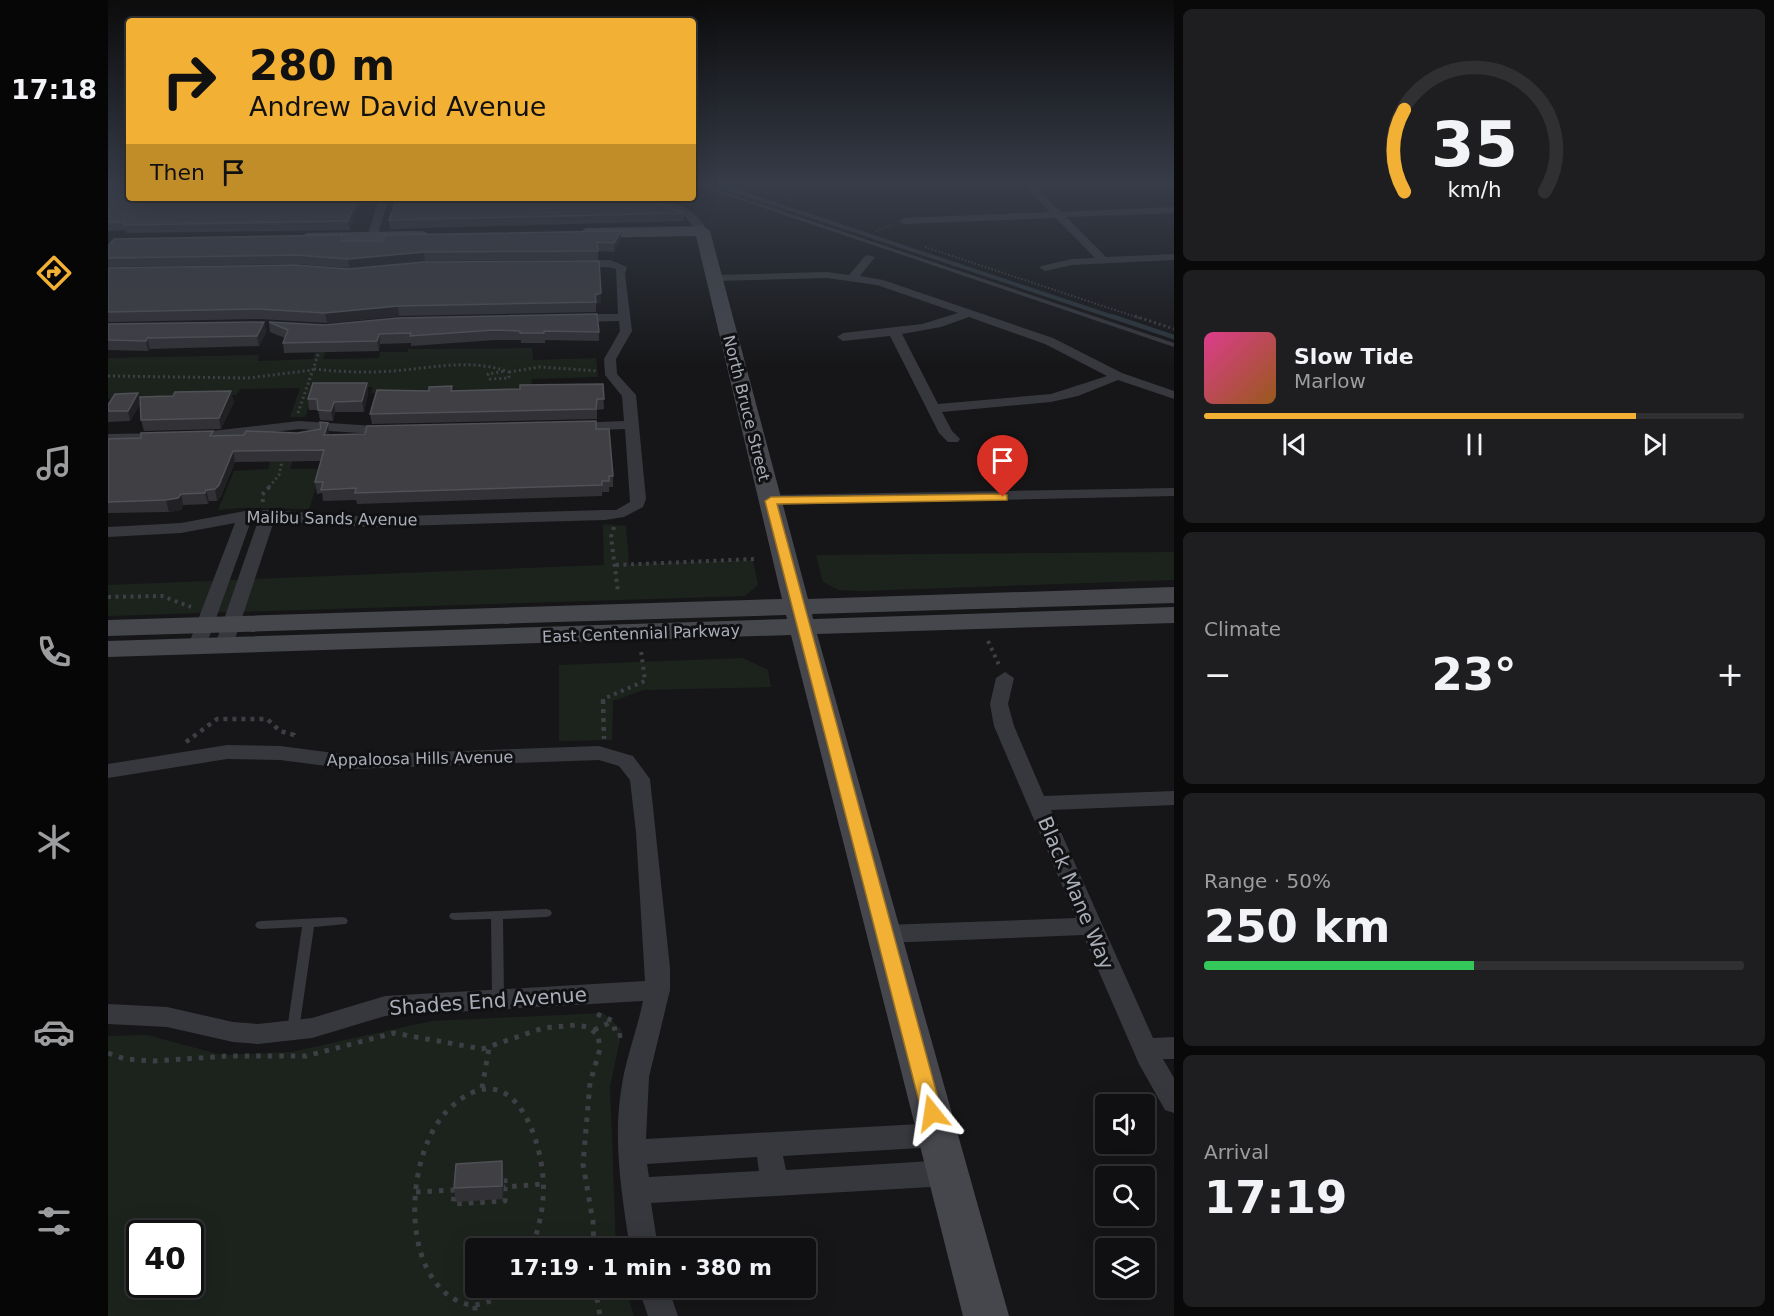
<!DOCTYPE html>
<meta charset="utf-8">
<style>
body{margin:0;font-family:"DejaVu Sans",sans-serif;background:#1e1e20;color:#f1f3f6;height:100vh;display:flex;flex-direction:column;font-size:22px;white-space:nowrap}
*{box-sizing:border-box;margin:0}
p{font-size:20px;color:#9c9d9f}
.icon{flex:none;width:33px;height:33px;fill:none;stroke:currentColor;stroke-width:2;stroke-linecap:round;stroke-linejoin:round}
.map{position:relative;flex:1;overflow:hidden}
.drawer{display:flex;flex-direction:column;gap:9px;padding:9px;background:#09090a;width:600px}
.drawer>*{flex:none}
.hud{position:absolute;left:18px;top:18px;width:570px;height:183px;border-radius:6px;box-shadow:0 6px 24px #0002,0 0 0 2px #303032;background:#f2b134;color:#111;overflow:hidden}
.buttons{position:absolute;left:987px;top:1094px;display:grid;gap:12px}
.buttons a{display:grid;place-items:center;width:60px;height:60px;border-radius:6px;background:#101012;box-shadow:0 6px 24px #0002,0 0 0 2px #303032;font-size:30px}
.speed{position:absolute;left:18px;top:1220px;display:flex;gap:12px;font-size:30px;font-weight:700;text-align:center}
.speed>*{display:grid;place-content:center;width:78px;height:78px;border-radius:50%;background:#101012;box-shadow:0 6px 24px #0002,0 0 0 2px #303032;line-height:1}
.speed .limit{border:3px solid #111;border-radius:9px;background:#fff;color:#111}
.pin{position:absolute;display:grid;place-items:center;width:51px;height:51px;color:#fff;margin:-62px -26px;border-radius:50% 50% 50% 0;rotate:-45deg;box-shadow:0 0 6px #0007}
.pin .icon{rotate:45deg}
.me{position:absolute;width:66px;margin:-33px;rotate:345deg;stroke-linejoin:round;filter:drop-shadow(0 0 4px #0008)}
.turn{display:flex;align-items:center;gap:21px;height:126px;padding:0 24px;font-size:27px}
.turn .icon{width:78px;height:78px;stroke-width:2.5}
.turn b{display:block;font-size:42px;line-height:51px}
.then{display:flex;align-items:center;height:57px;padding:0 24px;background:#0003;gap:12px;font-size:22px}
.big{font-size:45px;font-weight:800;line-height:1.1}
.drawer .widget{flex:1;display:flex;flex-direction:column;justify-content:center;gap:9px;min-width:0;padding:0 21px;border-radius:9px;background:#1e1e20}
.drawer .dial{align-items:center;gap:0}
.dial svg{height:156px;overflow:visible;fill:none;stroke:#303032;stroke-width:7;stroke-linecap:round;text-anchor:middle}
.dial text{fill:#f1f3f6;stroke:none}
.song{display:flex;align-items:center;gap:18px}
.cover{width:72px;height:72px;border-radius:9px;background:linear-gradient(135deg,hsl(330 70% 55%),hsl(30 70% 35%))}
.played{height:6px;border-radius:3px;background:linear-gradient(90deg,#f2b134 80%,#303032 80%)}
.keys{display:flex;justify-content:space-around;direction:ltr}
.heat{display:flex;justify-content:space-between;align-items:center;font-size:33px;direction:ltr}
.charge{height:9px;border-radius:4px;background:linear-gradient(90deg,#34c759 50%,#303032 0)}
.trip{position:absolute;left:357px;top:1238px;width:351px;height:60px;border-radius:6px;background:#101012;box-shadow:0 6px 24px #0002,0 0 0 2px #303032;font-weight:800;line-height:60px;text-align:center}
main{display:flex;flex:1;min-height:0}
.tabs{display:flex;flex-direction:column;width:108px;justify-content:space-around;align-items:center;background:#060607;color:#9c9d9f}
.tabs .icon{width:42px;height:42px}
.tabs .selected{color:#f2b134}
.tabs b{font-size:27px;color:#f1f3f6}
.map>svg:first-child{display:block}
.green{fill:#1c231d;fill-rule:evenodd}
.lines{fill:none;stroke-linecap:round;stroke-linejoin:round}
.stream-far1{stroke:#2c353c;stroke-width:4}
.stream{stroke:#2c353c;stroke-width:4.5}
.path-far4{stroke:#3d3f44;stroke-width:2;stroke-dasharray:1.5 2;stroke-linecap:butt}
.path-far3{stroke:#3d3f44;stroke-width:3;stroke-dasharray:2 3;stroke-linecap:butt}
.path-far2{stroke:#3d3f44;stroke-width:4;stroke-dasharray:3 4.5;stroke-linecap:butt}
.path-far1{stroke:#3d3f44;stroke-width:4.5;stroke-dasharray:4 5;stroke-linecap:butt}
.path{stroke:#3d3f44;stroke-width:5;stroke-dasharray:4.5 7;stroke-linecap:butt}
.lane{fill:#37383d;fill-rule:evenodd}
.street{fill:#37383d;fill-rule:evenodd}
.secondary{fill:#45474d;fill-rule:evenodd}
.wall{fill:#323236}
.shaded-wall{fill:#212124}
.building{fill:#3f3f44;stroke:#4f5156;stroke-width:1.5}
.route{fill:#f2b134;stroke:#9d7322;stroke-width:1.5}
.labels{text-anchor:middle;stroke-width:6;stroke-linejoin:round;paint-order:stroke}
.street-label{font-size:16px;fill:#a8adb8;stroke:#111113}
.near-street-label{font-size:20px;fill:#a8adb8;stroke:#111113}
</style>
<main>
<nav class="tabs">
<b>17:18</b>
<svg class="icon selected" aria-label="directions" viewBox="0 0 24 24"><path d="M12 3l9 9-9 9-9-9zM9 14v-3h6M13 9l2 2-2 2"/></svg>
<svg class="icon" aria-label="music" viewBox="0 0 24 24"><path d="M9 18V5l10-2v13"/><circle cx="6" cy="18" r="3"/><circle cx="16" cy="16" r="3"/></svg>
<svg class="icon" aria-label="phone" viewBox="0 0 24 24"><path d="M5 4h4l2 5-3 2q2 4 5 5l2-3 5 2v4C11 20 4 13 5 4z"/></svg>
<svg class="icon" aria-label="climate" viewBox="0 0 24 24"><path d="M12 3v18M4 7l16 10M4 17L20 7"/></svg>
<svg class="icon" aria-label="car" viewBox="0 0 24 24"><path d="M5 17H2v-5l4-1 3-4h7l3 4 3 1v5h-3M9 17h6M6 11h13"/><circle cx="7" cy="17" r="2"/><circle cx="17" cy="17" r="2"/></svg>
<svg class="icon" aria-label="filters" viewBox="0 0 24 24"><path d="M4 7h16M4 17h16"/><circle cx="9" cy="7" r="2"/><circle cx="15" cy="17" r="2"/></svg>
</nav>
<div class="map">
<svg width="1066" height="1316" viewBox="0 0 1066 1316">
<rect width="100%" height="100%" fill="#161618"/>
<!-- green -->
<g class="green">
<path d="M213,334H223L215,359L271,358L272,352H300V349L424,348L425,360L488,358L490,377L424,379L423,390L263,393L265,387L208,388L197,417H182L192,388L133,389L128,395L0,399V358L151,355L150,361L205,359Z"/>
<path d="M194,433L182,469H214L201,509L131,508L110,510L126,471L160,469L172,434Z"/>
<path d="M495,524L518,526L521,564L645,560L650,585L637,596L0,616V585L496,565Z"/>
<path d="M1066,552V580L753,591L731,590L715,582L708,555Z"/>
<path d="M635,658L660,670L663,687L536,690L505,701L504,740L451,741V665Z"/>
<path d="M495,1013L514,1030L502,1087L508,1248H368V1287H517L526,1316H0V1036L39,1035L114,1055L183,1052L323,1021ZM32,1233H82V1284H32Z"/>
</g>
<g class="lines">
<!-- stream-far1 -->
<path class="stream-far1" d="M604,183L1008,318"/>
<!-- stream -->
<path class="stream" d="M1003,316L1066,337"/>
<!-- path-far4 -->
<g class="path-far4">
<path d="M659,194L676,196L683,203"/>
<path d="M676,196L718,183"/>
<path d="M768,231L785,225"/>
<path d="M817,247L1031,318"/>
</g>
<!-- path-far3 -->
<g class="path-far3">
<path d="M1027,316L1066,329"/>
<path d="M206,369C232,372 259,373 285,371C325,368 362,358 401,372V378L382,379L380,374L398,371"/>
<path d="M401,372L432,367L490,371"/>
<path d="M0,376L140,378L205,370"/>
<path d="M190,413L212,349"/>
<path d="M161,487L171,475L175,457"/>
</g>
<!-- path-far2 -->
<g class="path-far2">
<path d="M155,502L154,495L162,486"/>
<path d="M506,527L503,537L510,592"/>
<path d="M508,565L646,559"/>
<path d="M0,597L54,596L83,607"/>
<path d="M880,641L891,665"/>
<path d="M495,702V699L537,681L533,651"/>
</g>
<!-- path-far1 -->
<g class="path-far1">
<path d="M495,700L496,739"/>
<path d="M78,742L109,719H159L172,731L186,735L187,738"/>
</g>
<!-- path -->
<g class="path">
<path d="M489,1014L505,1021L508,1036L518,1035"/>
<path d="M486,1030L505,1021"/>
<path d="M0,1053L17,1059L46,1061L120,1056H198L286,1033L374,1049L435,1028L468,1025L480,1027L490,1035L492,1049L482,1083L475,1164L485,1222L486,1248"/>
<path d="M374,1088L381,1048"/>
<path d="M391,1173H397V1187"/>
<path d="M308,1192L347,1190L345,1204L397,1201V1187L435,1184"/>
<path d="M401,1287C389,1300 370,1310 352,1302C290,1275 297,1151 341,1109C398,1054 430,1123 435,1177C437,1201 432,1225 424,1248"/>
<path d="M487,1287L492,1316"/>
<path d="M367,1306V1316"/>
</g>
<!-- lane -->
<g class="lane">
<path d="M585,183H590L1066,343V347L585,184Z"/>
<path d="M438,909L442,910L444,913L442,916L438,917L395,919L396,998L394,1001L390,1003L386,1001L384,998L383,919L347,920L343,919L341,916L343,913Z"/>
<path d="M234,917L238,918L240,921L238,924L206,927L191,1030L189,1034L185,1035L181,1034L179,1030L194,927L153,929L149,928L147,925L149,922L153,921Z"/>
</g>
<!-- street -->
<g class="street">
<path d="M914,183H924L953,212L1066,207V213L958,217L998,257L1066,254V260L964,265L937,271L932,268L933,266L964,259L987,258L948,218L796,224L791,221L796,218L942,212Z"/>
<path d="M271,198H281L269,237L264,240L259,237Z"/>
<path d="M537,198C561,198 589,208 599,231L590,233L576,215Z"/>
<path d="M758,255L767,257L752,276L775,280L945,338L1014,373L1066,391V399L1010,380L970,396L943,402L834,412L844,431L852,439L850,442H840L831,433L782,336L735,341L729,337L735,333L814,324L850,313L769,285L719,278L606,281L600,278L606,275L719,272L741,275ZM861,317L937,344L999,376L943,394L830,404L794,334L833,327Z"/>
<path d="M502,260L519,267L517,274L524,331L508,359L509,374L528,395L538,499L535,507L516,517L497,520L260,527L166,521L125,645L116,650L107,645L150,521H143L98,646L89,651L80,646L127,523L73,533L0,537V527L73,523L137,511L160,510L260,517L497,510H508L522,502L517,429L466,431L459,427L466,423L516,421L514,396L497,375L496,359L512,331L511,321L466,322L460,318L466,314H510L508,269C494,264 473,272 461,264L466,261Z"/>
<path d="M191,421L282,427L289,431L282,435L191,429L86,441L79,437L86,433Z"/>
<path d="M58,433L65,437L63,440L0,442V434Z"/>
<path d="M1066,488V496L662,505L654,500L662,495Z"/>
<path d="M897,672L906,678L900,704L906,726L936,796L1066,791V805L943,810L1045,1038L1066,1037V1059H1055L1066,1078V1113L1057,1110L1031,1064L975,935L777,943L769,940L765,934L769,928L777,925L968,918L886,726L882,704L888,678Z"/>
<path d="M119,745L172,746L242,755L491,746L525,756L542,779L562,968V990L541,1077L538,1139L830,1123L839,1127L843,1135L839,1143L830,1147L675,1156L678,1170L840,1160L850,1164L854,1173L850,1182L840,1186L543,1203L550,1248H522C514,1197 505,1142 513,1091C517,1060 529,1031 535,1001L277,1016L204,1038L150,1044L125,1042L59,1027L0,1024V1004L59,1007L125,1022L150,1024L204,1018L277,996L537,981L528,832L522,780L511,766L491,760L242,769L172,760L119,759L0,778V764ZM649,1157L651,1171L541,1177L539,1164Z"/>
<path d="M530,1287H560L570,1316H540Z"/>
</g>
<!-- secondary -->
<g class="secondary">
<path d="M594,226L602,231L700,599L1066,587V603L704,614L705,619L1066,607V623L709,634L901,1316H855L683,635L0,657V641L679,619L678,615L0,636V620L674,599L588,236L478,238L470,233L478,228Z"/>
<path d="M314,231L319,233L322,236L319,239L199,243L191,238L199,233Z"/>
</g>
</g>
<!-- wall -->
<g class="wall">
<path d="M0,183L21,198H253L242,230L18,233V230L0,231Z"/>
<path d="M576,213V221L282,229L281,220Z"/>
<path d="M513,231V240L506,252L490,251V260L317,261L241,268L190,264L0,267V246L235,235L236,241H275Z"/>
<path d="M0,268L493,302L488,304V312L291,316L219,323L152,319L0,322Z"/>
<path d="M156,322L158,332L151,346L42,349L40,351L0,350V324Z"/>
<path d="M161,322L217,325L491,332V341L437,340V343H413V340H387L303,346V343L272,344L271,351L176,353L175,343L177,338L162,332Z"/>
<path d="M259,383L260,394L256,412H227L225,421L212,420L210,410H201L200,399Z"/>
<path d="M495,384L496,409L489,410V419L264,424L262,414L321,391L412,389Z"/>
<path d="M126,402L113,429L36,431L33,420L32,404L22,421L0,422V405L32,403Z"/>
<path d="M488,429L505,476V487H501V492H494V496L249,504L248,500L215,501L214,493L209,494L207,482L213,461L127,462L113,496L109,501H101L100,504L75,505L73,510L61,512L0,513V439L189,433L221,434V435Z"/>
<path d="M396,1174L395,1199L348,1202L346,1188Z"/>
</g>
<!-- shaded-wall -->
<g class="shaded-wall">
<path d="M16,183H21V188L8,203L6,195Z"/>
<path d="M249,198H253L242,230L240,221Z"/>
<path d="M513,231V240L506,252V243Z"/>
<path d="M316,252L317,261L241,268L240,259Z"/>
<path d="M493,293V302L488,304L487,295Z"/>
<path d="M290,306L291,316L219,323L217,313Z"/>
<path d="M156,322L158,332L151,346L149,336Z"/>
<path d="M271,334L272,344L271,351L269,341Z"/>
<path d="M39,338L42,349L40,351L38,341Z"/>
<path d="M259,383L260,394L256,412L254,401Z"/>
<path d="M123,391L126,402L113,429L111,418Z"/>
<path d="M30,393L32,404L22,421L20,411Z"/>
<path d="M226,402L227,412L225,421L223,411Z"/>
<path d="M220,423L221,434L218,446L216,435Z"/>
<path d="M125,451L127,462L113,496L109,501L107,489Z"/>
<path d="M98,490L101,501L100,504L97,493Z"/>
<path d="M73,494L75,505L73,510L61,512L58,500Z"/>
<path d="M394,1161L396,1174L395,1199L394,1186Z"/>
</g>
<!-- building -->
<g class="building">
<path d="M0,183H16L6,195L21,194V198H249L240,221L16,225V222H0Z"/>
<path d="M289,198H536L576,213L281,220Z"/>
<path d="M513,231L506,243L489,242L490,251L316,252L240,259L188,255L0,258V246L6,239L235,235L233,241H275L277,235Z"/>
<path d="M491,261L493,293L487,295L488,302L290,306L217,313L150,309L0,312V268L188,265L240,269L316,262Z"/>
<path d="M489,314L491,332L436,331V333H412V331L386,330L302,336L303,333L271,334L269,341L175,343L180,330L161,322L217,325L290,318Z"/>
<path d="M156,322L149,336L39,338L38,341L0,340V324Z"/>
<path d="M205,383H259L254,401L226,402L223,411L210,410L209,399H200Z"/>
<path d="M495,384L496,399H489L488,409L262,414L269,390L321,391V387L344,386L343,391L412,389V385Z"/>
<path d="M123,391L111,418L33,420L32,397L65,396L67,392Z"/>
<path d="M30,393L20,411H0V405L7,394Z"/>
<path d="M488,421V429H501L505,476H501V481H494V485L247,493L248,488L213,490L215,482H207L216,450L125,451L111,485L107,489L98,490L97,493L73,494L70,498L58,500L0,502V439L33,438V433L105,431L102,436L136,435L138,431L189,433L213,429L212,422L220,423L216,435L257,434L259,426Z"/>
<path d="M394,1161V1186L346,1188L348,1164Z"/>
</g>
<!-- sky -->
<linearGradient id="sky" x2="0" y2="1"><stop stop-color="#0c0c0d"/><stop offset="0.5" stop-color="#363c48"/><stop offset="1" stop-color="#363c48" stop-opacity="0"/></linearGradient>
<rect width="1066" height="367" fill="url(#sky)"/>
<!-- route -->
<path class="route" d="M895,494L899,495V500L669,504L834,1113L831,1119L824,1122L817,1119L814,1113L657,501L663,497Z"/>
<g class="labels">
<!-- street labels -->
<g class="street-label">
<text transform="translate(639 408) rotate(76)" y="6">North Bruce Street</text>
<text transform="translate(224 518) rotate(1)" y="6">Malibu Sands Avenue</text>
<text transform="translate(533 633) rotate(-2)" y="6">East Centennial Parkway</text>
<text transform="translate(312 758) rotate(-1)" y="6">Appaloosa Hills Avenue</text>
</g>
<!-- near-street labels -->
<g class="near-street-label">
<text transform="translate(968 893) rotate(67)" y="7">Black Mane Way</text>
<text transform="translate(380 1001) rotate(-4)" y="7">Shades End Avenue</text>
</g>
</g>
</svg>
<div class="buttons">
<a><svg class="icon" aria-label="sound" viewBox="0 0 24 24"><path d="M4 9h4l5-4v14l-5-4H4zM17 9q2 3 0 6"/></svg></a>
<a><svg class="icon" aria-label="search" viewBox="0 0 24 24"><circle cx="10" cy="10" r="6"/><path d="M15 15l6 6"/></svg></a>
<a><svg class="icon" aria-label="layers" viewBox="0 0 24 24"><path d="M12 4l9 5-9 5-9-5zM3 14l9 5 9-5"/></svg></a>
</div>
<div class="speed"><div class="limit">40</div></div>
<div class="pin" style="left:895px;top:497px;background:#d93025"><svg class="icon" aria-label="arrive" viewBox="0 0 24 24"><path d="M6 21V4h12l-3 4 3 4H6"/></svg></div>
<svg class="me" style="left:824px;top:1113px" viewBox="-20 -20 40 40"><path d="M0-17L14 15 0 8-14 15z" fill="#f2b134" stroke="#fff" stroke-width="4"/></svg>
<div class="trip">17:19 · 1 min · 380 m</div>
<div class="hud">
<div class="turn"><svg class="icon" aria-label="right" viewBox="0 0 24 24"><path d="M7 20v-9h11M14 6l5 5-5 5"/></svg><div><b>280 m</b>Andrew David Avenue</div></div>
<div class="then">Then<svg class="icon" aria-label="arrive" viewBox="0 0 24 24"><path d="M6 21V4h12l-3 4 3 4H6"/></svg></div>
</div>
</div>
<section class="drawer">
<div class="widget dial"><svg viewBox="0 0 100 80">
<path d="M14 69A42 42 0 1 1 86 69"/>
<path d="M14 69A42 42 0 0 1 14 27" stroke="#f2b134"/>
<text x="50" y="56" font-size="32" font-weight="700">35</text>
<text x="50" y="72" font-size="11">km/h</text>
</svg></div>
<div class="widget">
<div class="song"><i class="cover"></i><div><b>Slow Tide</b><p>Marlow</p></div></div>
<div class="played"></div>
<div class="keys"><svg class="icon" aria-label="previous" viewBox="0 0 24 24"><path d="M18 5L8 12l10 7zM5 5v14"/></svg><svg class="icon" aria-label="pause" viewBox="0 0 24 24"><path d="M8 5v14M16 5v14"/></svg><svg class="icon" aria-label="next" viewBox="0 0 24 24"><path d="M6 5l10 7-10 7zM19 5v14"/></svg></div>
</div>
<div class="widget"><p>Climate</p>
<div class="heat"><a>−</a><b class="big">23°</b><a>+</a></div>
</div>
<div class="widget"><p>Range · 50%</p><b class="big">250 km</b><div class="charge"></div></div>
<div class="widget"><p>Arrival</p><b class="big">17:19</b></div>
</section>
</main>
